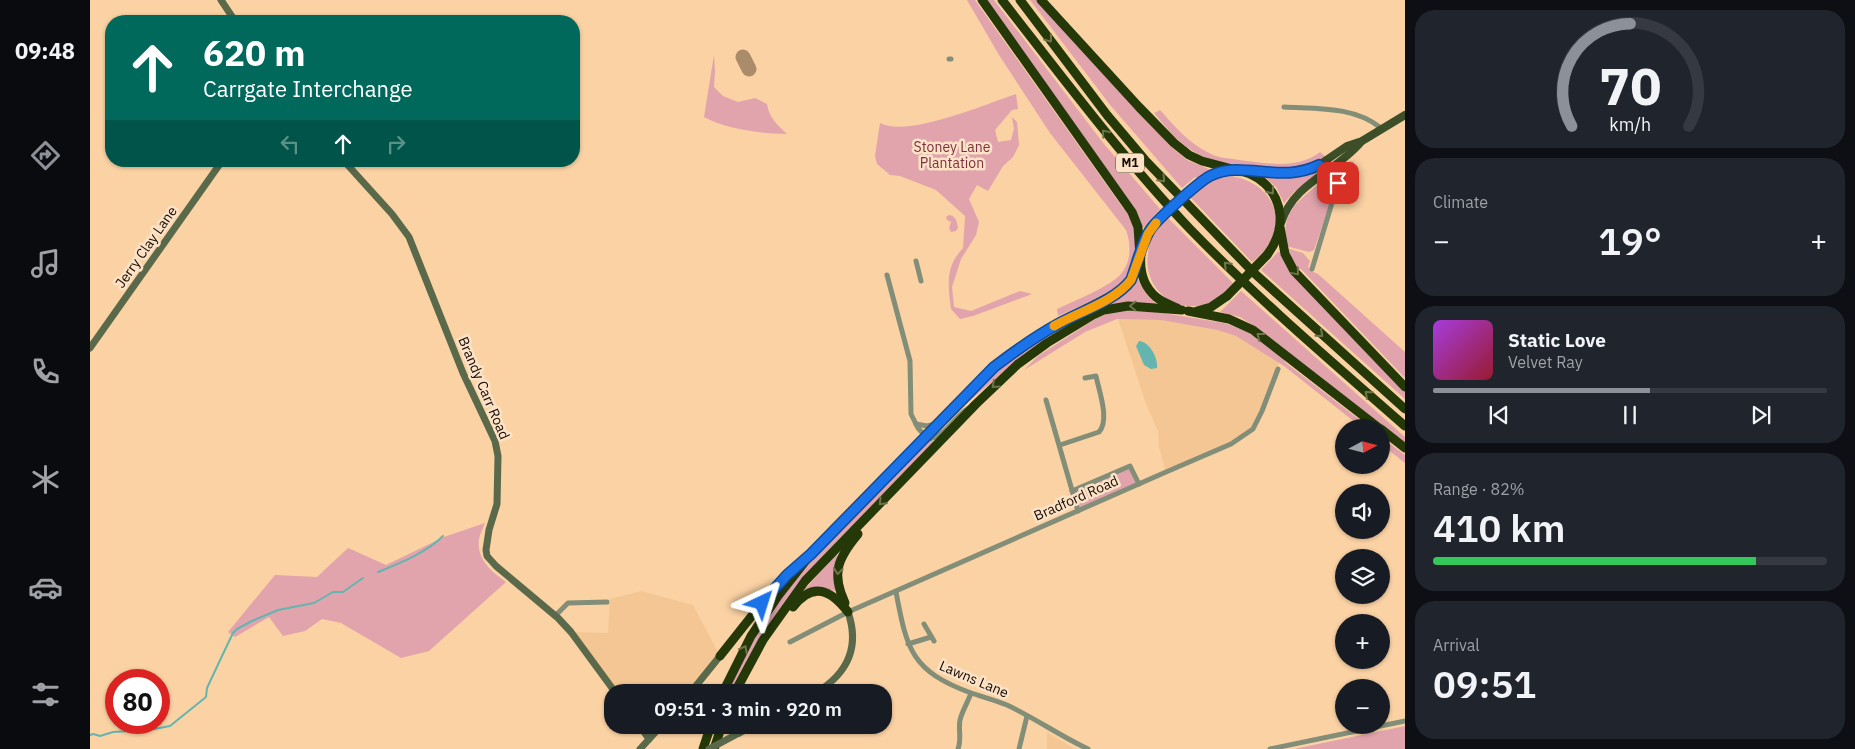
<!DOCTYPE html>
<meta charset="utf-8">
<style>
body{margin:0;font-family:"IBM Plex Sans",sans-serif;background:#20242c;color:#f1f3f6;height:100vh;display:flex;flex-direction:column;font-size:19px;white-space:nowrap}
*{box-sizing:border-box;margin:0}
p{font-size:16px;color:#9ea1a6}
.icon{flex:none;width:28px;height:28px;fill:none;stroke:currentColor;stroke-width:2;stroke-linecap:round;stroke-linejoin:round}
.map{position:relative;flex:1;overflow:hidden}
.sheet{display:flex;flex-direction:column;gap:10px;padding:10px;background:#0d0f14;width:450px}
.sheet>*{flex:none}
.hud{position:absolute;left:15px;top:15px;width:475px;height:152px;border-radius:20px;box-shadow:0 1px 4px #0004;background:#00695c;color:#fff;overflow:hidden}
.needle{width:32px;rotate:83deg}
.buttons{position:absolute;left:1245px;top:419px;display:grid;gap:10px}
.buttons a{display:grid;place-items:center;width:55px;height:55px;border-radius:50%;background:#171b24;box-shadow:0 1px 4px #0004;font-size:25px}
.speed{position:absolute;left:15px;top:669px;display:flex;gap:10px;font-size:25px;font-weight:700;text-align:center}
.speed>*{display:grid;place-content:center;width:65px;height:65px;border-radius:50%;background:#171b24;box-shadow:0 1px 4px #0004;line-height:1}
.speed .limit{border:8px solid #d22;background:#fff;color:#111}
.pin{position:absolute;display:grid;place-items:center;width:42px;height:42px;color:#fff;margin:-21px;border-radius:10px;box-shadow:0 2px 8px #0006}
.me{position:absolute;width:55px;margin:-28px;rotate:41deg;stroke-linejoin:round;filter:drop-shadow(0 0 4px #0008)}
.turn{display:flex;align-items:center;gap:18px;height:105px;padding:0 15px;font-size:22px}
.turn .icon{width:65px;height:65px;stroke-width:2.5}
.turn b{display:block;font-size:35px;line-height:42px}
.lanes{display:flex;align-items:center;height:48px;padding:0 15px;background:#0003;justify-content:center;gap:25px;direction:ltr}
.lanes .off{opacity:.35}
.big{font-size:38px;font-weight:600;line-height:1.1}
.sheet .tile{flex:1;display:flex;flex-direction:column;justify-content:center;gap:8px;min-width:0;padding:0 18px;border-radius:20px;background:#20242c}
.sheet .dial{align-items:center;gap:0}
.dial svg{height:130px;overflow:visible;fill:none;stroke:#363941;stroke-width:7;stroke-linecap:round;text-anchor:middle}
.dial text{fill:#f1f3f6;stroke:none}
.song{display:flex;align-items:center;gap:15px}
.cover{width:60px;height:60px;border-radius:8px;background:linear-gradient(135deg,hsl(280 70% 55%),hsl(350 70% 35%))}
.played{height:5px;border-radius:2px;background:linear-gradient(90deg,#8c9099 55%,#363941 55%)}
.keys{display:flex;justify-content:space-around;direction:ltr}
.heat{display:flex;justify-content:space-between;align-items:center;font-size:28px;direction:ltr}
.charge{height:8px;border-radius:4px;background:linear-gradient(90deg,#34c759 82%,#363941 0)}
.trip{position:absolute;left:514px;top:684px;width:288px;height:50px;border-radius:20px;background:#171b24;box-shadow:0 1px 4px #0004;font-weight:600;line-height:50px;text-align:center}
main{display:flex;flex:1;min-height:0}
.menu{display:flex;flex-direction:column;width:90px;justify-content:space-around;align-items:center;background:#090b0e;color:#9ea1a6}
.menu .icon{width:35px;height:35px}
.menu .on{color:#8c9099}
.menu b{font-size:22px;color:#f1f3f6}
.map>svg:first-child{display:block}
.built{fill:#f4c693}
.green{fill:#e1a3ac}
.water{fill:#63b5b0}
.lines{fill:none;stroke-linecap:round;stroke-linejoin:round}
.stream{stroke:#63b5b0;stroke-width:2}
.taxiway{stroke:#aa8b6a;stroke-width:15}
.street{stroke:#828e78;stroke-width:5}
.secondary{stroke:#59694a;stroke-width:7}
.primary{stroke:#3c4f28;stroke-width:8}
.highway{stroke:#243808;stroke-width:9}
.secondary-bridge{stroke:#59694a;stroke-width:7}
.highway-bridge{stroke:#243808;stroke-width:9}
.oneway{stroke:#70744b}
.route-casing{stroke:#114b97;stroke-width:12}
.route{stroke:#1a73e8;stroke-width:9}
.slow{stroke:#f59e0b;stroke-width:9}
.labels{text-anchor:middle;stroke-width:5;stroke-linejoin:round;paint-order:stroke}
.shield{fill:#fce3c7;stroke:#5c4b3c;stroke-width:1}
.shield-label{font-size:12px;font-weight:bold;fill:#170a00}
.park-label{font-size:14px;fill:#7f2f41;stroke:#fce3c7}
.street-label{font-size:14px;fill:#170a00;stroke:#fce3c7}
</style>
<main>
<nav class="menu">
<b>09:48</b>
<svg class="icon on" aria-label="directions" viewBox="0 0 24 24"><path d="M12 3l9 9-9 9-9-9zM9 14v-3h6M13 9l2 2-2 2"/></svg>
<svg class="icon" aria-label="music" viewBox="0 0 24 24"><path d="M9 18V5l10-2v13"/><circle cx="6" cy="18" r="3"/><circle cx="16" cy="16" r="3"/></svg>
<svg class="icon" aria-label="phone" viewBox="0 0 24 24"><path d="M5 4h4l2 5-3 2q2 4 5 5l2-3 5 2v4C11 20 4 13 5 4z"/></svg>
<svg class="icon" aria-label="climate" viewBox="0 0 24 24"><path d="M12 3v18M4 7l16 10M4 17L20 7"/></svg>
<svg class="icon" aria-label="car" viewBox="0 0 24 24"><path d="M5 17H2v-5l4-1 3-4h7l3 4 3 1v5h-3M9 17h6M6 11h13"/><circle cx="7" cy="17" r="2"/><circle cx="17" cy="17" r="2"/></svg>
<svg class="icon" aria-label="filters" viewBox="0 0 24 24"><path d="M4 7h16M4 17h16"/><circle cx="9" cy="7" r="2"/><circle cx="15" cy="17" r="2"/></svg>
</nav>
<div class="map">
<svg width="1315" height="749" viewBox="0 0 1315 749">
<rect width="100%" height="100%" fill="#fbd2a4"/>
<!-- built -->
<g class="built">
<path d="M1028,319L1071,320L1127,330L1146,336L1189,362L1184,381L1163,429L1141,444L1076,472L1069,447L1068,431L1056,404Z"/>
<path d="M551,591L603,605L630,656L601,692H525L481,632L518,633L520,599Z"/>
<path d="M957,732L985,749H957Z"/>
</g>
<!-- green -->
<g class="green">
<path d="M877,0H885L1033,208L1037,210C1039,214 1043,219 1044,224C1050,243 1045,271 1030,285C1017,298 985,308 968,316L967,309C984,301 1019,287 1030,275C1042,262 1041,244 1036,230L960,133L909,55Z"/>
<path d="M896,0H904L1014,144L1070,209L1053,228L1046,210Z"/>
<path d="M940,0H946L1080,146L1097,160L1121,170L1107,178L1105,177L1092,188L1021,106Z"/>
<path d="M624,55L625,71L624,87L633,96L648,102L665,98L677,104C679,117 687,125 697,134C673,134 635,129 614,117Z"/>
<path d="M926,94L928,109L922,110L905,130L908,142L921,140L924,129L922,117L927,122L929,145L923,157L913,166L898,191L887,185L879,199L889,222L886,235L871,259L862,287L864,307L881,311L930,291L942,294L883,316L870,319L861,309C858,285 855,267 873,248L875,216L846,190L810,176L800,175L787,164L785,156L790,123C817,138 896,104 926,94Z"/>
<path d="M1070,110C1084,126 1100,144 1119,153C1128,158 1138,158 1149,160C1175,163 1207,170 1230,152L1236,157C1227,162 1219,168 1208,169C1183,173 1124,165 1103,151C1087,142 1076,127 1064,113Z"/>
<path d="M1261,161L1264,162L1258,175L1257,174L1258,168L1255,166L1249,177L1244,175L1245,170Z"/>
<path d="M1226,173H1228L1227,175L1205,191L1194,203L1186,187L1176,178L1177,175C1193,177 1211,179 1226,173Z"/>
<path d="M1133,176C1172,175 1203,213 1176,248C1173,253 1167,258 1162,262L1101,198L1113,185Z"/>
<path d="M1235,180L1241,182L1244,191L1224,250L1219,252L1200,247H1196C1193,221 1198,209 1219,192C1224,188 1229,183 1235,180Z"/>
<path d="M859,215C866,216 867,222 868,228L866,231L861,232L859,228L861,222L857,220L856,217Z"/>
<path d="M1078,218L1143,283C1136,291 1128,301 1116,304C1084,314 1053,288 1058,254C1059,247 1060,237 1064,232C1068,227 1074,223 1078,218Z"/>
<path d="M1200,249L1213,253L1220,261L1218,267L1223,272L1228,274L1315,352V378L1211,269H1207L1197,250Z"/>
<path d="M1188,252H1191L1199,270L1315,391V399L1171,270Z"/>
<path d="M1048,279L1056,294L1066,304L1029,303L923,364L877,403L847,434L846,430L916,361L979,323L1032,296Z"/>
<path d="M1151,291L1315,437V443L1169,329L1150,317L1130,312Z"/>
<path d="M1049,309L1134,323C1152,328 1188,346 1196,363L1279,427H1271L1194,366L1146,336L1127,330L1071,320L1027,319L995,332L934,370L948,356L1007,318L1024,311Z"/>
<path d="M1291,437L1315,455V463L1291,444Z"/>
<path d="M836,441H844L677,628L661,653L641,692H637C644,678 650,662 658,648C705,569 772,506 836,441Z"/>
<path d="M1040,466L1049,484L988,511L982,491Z"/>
<path d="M395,523C393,528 390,534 389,539C386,559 402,572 416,582L339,651L311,658L251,623L232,619L215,631L193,636L179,617L145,637L138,632L185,575L227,577L258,548L296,565L354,537Z"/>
<path d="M746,555L748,556L744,570L745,591L732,588L716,591L714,590Z"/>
<path d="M1315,726V749H1204Z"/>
</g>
<!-- water -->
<path class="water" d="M1049,341C1060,342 1068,358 1067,368L1061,369L1054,365L1046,346Z"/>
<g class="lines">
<!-- stream -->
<g class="stream">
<path d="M288,572C310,563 336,553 353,536"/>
<path d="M0,735L3,734L10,736L23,732L59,730L80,726L116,697L117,688L132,656L143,633L147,629L162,621L188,610L224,603L243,592H253L273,578"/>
</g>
<!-- taxiway -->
<path class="taxiway" d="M653,57L659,69"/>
<!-- street -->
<g class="street">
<path d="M859,59H861"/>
<path d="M1194,107C1227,109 1264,106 1291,128"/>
<path d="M1229,165L1235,173L1248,183"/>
<path d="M826,261L831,281"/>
<path d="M1222,269L1248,183L1256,168"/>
<path d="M797,275L820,361L821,414L828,428L838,439C856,437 864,416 879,408"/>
<path d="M956,400L988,511"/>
<path d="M826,424L837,426L845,424"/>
<path d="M970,445L1009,432C1020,420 1009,391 1006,376L995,378"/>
<path d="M982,491L1040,466L1049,484"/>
<path d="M806,592C817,651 822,671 881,693C893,697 905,700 917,705C945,718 970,736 998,749"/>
<path d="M465,616L478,603L517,602"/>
<path d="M834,624L844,641"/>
<path d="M700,642L758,612L1076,472L1141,444L1163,429L1172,411L1188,369"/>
<path d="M818,644L841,637"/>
<path d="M868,749C872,739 868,730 870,720C872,711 878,702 881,693"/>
<path d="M929,749L937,716"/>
<path d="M1180,749L1315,721"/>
</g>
<!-- secondary -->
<g class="secondary">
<path d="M131,0L145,21"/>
<path d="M254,161L302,214L319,237L373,373L405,441L408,456L407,504L399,530L396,550L397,556L406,566L468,618L481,632L525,692"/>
<path d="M0,348L132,161"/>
<path d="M601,692L630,656"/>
<path d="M727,692C758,673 770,647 758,612"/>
<path d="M549,725L559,739"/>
<path d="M649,733L665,725"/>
<path d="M550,749L572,725"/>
</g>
<!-- primary -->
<g class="primary">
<path d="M1153,171L1195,174L1216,171L1229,165L1257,146L1272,141L1315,115"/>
<path d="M1191,223C1204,182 1245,173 1271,142"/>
</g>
<!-- highway -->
<g class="highway">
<path d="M892,0L1042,212L1048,227L1050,256"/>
<path d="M912,0C973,78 1032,157 1100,229C1168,299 1242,362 1315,426"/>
<path d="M930,0L1017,115L1055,160L1163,272L1315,409"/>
<path d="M951,0L1049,107L1084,143L1099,155L1112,161L1146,170"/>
<path d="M1107,184C1154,143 1218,201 1177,255"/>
<path d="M1066,223C1046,242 1045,279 1066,297C1072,302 1080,305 1087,308"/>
<path d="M1190,227L1195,254L1204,271L1315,387"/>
<path d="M1098,311L1139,319L1163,330L1289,428"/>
<path d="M1107,311L1121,307L1137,296"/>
<path d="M1291,429L1315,448"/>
<path d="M755,603C741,573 748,558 768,534"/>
<path d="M703,607C723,581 741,590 758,612"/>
<path d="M630,656L672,603L703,570"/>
<path d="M633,692L661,636L688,596L721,554L813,459L904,367L921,353L968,324L1032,290L1041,280L1050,257"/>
<path d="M645,692L673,640L715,581L886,404L928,364L957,343L1003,315L1014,310L1038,306L1092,310"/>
<path d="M613,749L621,725"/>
<path d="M624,749L632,725"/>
</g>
<!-- secondary-bridge -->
<path class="secondary-bridge" d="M619,749L649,733"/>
<!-- highway-bridge -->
<g class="highway-bridge">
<path d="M1066,223L1107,184"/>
<path d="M1137,296L1177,255"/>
</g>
</g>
<!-- one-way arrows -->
<defs><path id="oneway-chevron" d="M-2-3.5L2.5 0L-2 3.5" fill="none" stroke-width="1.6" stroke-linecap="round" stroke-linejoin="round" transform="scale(1.25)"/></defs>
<g class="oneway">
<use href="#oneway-chevron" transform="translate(959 39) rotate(53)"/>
<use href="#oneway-chevron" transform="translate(1015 133) rotate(-130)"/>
<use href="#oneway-chevron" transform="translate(1072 179) rotate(47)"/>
<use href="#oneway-chevron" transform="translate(1181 191) rotate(52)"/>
<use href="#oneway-chevron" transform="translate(1137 265) rotate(-135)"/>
<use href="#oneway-chevron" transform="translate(1206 272) rotate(50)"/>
<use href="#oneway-chevron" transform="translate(1043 306) rotate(-179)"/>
<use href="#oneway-chevron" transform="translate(1230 334) rotate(41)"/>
<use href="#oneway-chevron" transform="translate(1170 336) rotate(-142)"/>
<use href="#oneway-chevron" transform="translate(905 385) rotate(138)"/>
<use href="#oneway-chevron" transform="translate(1278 394) rotate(-139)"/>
<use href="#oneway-chevron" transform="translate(792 502) rotate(134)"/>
<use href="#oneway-chevron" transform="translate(748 571) rotate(96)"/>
<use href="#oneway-chevron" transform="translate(654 649) rotate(-62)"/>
</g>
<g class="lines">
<defs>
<path id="route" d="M672,603L697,575L721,554L904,367C925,351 946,336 968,324C991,311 1025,301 1041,280C1047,264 1051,244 1060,230C1066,220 1110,181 1120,176C1128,172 1137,170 1146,170C1176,170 1200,179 1229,165L1235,173L1248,183"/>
</defs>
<!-- route casing -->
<use href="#route" class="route-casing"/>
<!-- route -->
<use href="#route" class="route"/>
<!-- slow -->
<path class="slow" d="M964,326C988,312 1024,302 1041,280L1058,234L1066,223"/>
</g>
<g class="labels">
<!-- shield labels -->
<rect class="shield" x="1026" y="153.5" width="28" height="19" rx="4"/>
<g class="shield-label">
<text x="1040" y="167">M1</text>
</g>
<!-- park labels -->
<g class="park-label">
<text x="862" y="152">Stoney Lane<tspan x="862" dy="16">Plantation</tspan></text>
</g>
<!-- street labels -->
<g class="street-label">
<text transform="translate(56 247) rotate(-55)" y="5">Jerry Clay Lane</text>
<text transform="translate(394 388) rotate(67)" y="5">Brandy Carr Road</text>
<text transform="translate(986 498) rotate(-24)" y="5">Bradford Road</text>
<text transform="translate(884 679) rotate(23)" y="5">Lawns Lane</text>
</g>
</g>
</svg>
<div class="buttons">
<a><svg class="needle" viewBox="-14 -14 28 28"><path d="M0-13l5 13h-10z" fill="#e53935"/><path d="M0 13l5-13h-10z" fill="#9ea1a6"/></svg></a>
<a><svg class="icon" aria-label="sound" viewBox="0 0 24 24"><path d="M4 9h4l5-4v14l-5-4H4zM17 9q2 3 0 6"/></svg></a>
<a><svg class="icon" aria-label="layers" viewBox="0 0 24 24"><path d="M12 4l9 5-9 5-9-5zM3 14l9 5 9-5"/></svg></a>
<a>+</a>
<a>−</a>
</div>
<div class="speed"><div class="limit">80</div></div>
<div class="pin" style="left:1248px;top:183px;background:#d93025"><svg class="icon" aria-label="arrive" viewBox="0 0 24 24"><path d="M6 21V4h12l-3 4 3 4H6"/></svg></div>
<svg class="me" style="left:672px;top:603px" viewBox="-20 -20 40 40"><path d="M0-17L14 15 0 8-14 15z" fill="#1a73e8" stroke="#fff" stroke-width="4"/></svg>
<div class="trip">09:51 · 3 min · 920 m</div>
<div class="hud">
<div class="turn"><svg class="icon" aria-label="ahead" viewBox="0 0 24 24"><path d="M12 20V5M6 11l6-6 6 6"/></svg><div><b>620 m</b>Carrgate Interchange</div></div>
<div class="lanes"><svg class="icon off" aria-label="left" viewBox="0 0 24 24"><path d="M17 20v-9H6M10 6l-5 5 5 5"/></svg><svg class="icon" aria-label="ahead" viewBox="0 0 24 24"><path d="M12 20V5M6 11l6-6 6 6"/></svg><svg class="icon off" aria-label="right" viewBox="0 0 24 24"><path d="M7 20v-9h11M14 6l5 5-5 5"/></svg></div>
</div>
</div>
<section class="sheet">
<div class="tile dial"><svg viewBox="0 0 100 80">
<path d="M14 69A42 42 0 1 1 86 69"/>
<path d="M14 69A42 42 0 0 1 50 6" stroke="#8c9099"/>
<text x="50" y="56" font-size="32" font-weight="700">70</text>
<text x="50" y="72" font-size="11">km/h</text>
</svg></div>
<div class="tile"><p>Climate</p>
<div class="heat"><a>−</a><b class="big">19°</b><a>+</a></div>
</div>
<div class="tile">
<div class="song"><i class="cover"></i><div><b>Static Love</b><p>Velvet Ray</p></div></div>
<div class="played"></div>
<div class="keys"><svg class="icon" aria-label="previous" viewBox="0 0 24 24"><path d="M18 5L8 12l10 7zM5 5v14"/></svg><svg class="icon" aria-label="pause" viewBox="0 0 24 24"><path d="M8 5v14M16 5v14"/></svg><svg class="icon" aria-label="next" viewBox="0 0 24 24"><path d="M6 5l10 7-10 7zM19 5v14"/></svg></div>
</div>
<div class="tile"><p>Range · 82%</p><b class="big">410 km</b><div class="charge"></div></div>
<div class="tile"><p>Arrival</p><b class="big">09:51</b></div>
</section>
</main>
